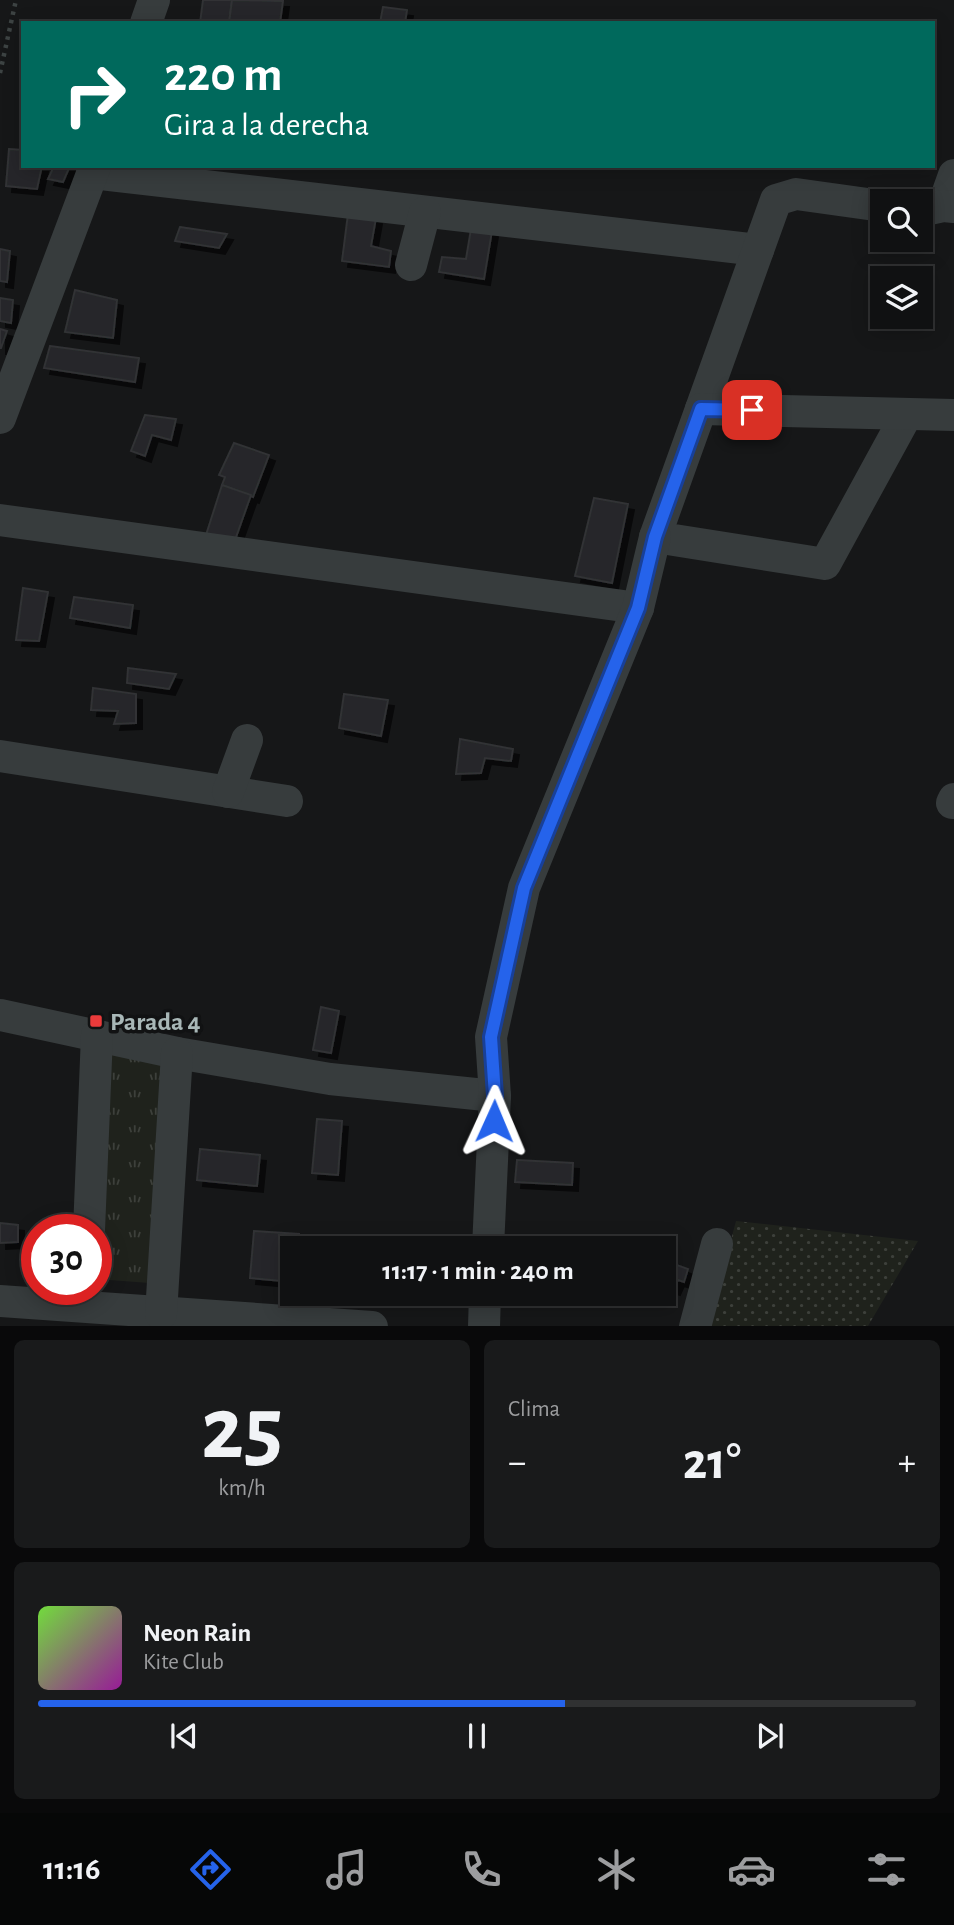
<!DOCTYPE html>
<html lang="es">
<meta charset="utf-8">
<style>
body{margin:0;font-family:"Alegreya Sans",sans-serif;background:#191a1b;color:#f1f3f6;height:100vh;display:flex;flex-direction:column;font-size:26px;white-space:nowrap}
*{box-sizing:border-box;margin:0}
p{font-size:23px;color:#9c9d9f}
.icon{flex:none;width:38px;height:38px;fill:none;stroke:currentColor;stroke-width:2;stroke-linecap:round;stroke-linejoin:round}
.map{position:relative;height:1326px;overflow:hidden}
.details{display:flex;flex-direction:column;gap:14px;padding:14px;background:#09090a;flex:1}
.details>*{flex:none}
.hud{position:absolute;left:21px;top:21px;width:914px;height:147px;border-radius:0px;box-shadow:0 4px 18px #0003,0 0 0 2px #303132;background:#00695c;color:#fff;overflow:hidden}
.controls{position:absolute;left:870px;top:189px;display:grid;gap:14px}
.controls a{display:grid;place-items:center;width:63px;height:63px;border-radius:0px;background:#101112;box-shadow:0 4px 18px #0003,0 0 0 2px #303132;font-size:35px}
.speed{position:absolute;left:21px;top:1214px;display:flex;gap:14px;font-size:35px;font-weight:700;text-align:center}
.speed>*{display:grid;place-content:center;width:91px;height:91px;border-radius:50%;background:#101112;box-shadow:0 4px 18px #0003,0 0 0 2px #303132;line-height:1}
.speed .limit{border:10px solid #d22;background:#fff;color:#111}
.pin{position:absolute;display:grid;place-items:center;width:60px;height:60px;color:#fff;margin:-30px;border-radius:14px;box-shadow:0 4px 10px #0006}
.me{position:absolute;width:77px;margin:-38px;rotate:1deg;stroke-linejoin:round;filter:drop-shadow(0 0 5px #0008)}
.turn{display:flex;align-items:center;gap:24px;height:147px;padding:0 28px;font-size:32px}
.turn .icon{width:91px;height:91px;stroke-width:2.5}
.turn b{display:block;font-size:49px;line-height:60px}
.big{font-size:52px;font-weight:700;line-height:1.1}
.details .widget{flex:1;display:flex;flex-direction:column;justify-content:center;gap:10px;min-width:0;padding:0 24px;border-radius:10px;background:#191a1b}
.details .dial{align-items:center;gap:0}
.dial b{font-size:91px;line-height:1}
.song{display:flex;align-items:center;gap:21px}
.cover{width:84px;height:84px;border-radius:10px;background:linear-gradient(135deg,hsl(100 70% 55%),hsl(300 70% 35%))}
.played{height:7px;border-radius:4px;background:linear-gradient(90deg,#2563eb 60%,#303132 60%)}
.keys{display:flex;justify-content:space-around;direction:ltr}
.heat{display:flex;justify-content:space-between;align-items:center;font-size:38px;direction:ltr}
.details .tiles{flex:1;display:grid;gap:14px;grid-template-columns:1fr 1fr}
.widget:last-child{grid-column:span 2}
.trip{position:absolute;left:280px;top:1236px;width:396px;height:70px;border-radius:0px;background:#101112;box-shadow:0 4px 18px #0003,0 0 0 2px #303132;font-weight:700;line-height:70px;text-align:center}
.tabs{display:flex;height:112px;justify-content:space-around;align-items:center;background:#060707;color:#9c9d9f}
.tabs .icon{width:49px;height:49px}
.tabs .on{color:#2563eb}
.tabs b{font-size:32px;color:#f1f3f6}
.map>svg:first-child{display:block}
.grass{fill:url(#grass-dots)}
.park{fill:url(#park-tufts)}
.building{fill:#262829;stroke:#303234;stroke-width:2;filter:url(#shadow)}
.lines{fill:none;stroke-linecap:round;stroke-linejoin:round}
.path{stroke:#3d4343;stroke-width:4.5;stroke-dasharray:3.5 5;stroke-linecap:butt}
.minor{stroke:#373c3d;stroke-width:32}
.route-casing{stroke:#184099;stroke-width:18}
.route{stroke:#2563eb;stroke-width:12}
.poi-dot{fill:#ea3b3b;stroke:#111213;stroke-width:2.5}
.labels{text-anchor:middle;stroke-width:7;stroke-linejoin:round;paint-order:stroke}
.poi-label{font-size:26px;font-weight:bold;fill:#a8b7b7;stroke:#111213;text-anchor:start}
</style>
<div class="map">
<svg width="954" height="1327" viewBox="0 0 954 1327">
<defs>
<pattern id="grass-dots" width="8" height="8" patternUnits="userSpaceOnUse" patternTransform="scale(1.75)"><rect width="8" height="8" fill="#1f221c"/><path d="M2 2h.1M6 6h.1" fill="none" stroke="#3d403b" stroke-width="1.8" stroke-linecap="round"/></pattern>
<pattern id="park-tufts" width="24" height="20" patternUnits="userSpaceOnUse" patternTransform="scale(1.75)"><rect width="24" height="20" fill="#1f221c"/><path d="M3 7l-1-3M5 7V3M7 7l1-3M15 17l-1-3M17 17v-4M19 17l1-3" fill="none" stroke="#3d403b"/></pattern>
<filter id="shadow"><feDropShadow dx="6" dy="6" stdDeviation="0" flood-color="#0009"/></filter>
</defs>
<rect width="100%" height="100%" fill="#161718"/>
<!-- grass -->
<path class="grass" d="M736,1221L918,1241L868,1326L708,1327Z"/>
<!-- park -->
<path class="park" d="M109,1052L167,1063L150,1283L96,1279V1230Z"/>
<!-- building -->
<g class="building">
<path d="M203,0H232L229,23H200Z"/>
<path d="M232,0L283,1L280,23H229Z"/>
<path d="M383,7L407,10L405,23H380Z"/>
<path d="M9,149L23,150V166H42L37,189L6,186Z"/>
<path d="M54,166H70L63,182L48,179Z"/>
<path d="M348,214L376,218L371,246L391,251L389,267L342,261Z"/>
<path d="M180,227L227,234L219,248L175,241Z"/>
<path d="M471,229L492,231L484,279L439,272L442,257L466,259Z"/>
<path d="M0,249L10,251L7,282L0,281Z"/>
<path d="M75,290L117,300L113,338L65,332Z"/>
<path d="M0,298L13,300L11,323L0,321Z"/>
<path d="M0,329L7,331L1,348H0Z"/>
<path d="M50,346L139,358L135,382L44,368Z"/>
<path d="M145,415L176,419L171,440L152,435L145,456L131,451Z"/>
<path d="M234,443L269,455L253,497L222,485L225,477L219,475Z"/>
<path d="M222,485L251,495L235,540L206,535Z"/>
<path d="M594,498L628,504L612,583L575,576Z"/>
<path d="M23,588L48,592L39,641L16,640Z"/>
<path d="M74,597L133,605L130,628L70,618Z"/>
<path d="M128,668L176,674L169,689L127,683Z"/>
<path d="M93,688L136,694V723L114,724L118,711L91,710Z"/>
<path d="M344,694L388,700L381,736L339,728Z"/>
<path d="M460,739L513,749L511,761L485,758L481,773L456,774Z"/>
<path d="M321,1007L339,1011L331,1053L313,1050Z"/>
<path d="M317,1119L342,1121L338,1175L312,1173Z"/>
<path d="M200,1149L260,1155L257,1186L197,1180Z"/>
<path d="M517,1160L573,1163L572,1185L515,1182Z"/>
<path d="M0,1223L18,1225V1242L0,1243Z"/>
<path d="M254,1231L299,1234L298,1248H292V1282L250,1278Z"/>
<path d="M419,1244L461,1248H419Z"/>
<path d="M663,1260L688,1269L684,1282L678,1280L674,1289L663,1285Z"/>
<path d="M420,1293H451V1296Z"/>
</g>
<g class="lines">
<!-- path -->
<path class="path" d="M0,73L16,0"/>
<!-- minor -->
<g class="minor">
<path d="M146,23L154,0"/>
<path d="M92,173L758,250"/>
<path d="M882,206L796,194L776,200L655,537L825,564L907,414"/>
<path d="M943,206L954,175"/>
<path d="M920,211L943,206L954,207"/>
<path d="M411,265L425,212"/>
<path d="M701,409L954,415"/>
<path d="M0,418L95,166"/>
<path d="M0,520L638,608"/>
<path d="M0,756L287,801"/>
<path d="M228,792L247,740"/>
<path d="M954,799L952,803H954"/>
<path d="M0,1015L177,1053L330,1079L495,1096"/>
<path d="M89,1230L97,1035"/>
<path d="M488,1248L495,1096L491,1037L524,888L638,608L655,537"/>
<path d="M0,1301L372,1327"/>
<path d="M161,1314L177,1053"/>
<path d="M484,1327L485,1293"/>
<path d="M695,1327L717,1244"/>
</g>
</g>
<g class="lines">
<defs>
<path id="route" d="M494,1121L495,1096L491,1037L524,888L638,608L655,537L701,409L752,410"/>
</defs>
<!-- route casing -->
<use href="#route" class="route-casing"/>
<!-- route -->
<use href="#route" class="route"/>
</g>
<!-- markers -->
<rect class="poi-dot" x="89" y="1014" width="14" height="14" rx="3.5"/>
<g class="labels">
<!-- poi labels -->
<g class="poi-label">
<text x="110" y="1030">Parada 4</text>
</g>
</g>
</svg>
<div class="controls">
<a><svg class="icon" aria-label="search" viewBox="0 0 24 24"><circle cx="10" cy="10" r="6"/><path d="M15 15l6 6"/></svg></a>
<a><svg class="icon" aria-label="layers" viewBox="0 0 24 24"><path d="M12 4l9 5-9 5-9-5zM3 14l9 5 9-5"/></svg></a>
</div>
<div class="speed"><div class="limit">30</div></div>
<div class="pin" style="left:752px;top:410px;background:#d93025"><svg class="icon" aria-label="arrive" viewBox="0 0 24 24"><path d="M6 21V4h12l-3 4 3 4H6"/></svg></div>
<svg class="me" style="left:494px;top:1121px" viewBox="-20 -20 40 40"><path d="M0-17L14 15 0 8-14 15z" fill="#2563eb" stroke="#fff" stroke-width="4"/></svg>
<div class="trip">11:17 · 1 min · 240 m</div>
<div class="hud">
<div class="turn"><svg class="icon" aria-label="right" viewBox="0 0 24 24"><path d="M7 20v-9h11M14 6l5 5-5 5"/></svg><div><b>220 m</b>Gira a la derecha</div></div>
</div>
</div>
<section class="details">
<div class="tiles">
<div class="widget dial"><b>25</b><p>km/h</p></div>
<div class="widget"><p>Clima</p>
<div class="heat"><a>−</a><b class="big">21°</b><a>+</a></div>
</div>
<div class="widget">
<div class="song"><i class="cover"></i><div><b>Neon Rain</b><p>Kite Club</p></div></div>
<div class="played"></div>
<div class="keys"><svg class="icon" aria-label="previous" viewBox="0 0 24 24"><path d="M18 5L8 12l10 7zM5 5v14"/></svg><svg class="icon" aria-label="pause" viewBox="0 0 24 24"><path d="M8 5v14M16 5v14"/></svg><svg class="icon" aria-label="next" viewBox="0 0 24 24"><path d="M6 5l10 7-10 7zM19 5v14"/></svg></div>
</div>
</div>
</section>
<nav class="tabs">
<b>11:16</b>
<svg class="icon on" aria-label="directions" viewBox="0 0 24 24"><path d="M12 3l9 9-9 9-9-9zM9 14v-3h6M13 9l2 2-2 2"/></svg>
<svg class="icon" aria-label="music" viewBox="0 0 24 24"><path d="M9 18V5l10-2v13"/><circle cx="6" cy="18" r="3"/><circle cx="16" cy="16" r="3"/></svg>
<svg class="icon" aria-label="phone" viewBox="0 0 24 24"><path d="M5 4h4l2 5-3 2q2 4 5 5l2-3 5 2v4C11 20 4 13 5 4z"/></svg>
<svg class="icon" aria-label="climate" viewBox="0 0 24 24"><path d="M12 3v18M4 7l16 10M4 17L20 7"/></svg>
<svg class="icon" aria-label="car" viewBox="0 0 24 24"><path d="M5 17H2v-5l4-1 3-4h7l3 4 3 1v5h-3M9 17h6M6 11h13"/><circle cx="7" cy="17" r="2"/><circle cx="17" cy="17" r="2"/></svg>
<svg class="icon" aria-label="filters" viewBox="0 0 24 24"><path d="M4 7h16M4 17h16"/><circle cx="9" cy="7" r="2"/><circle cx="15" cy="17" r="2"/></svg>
</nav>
